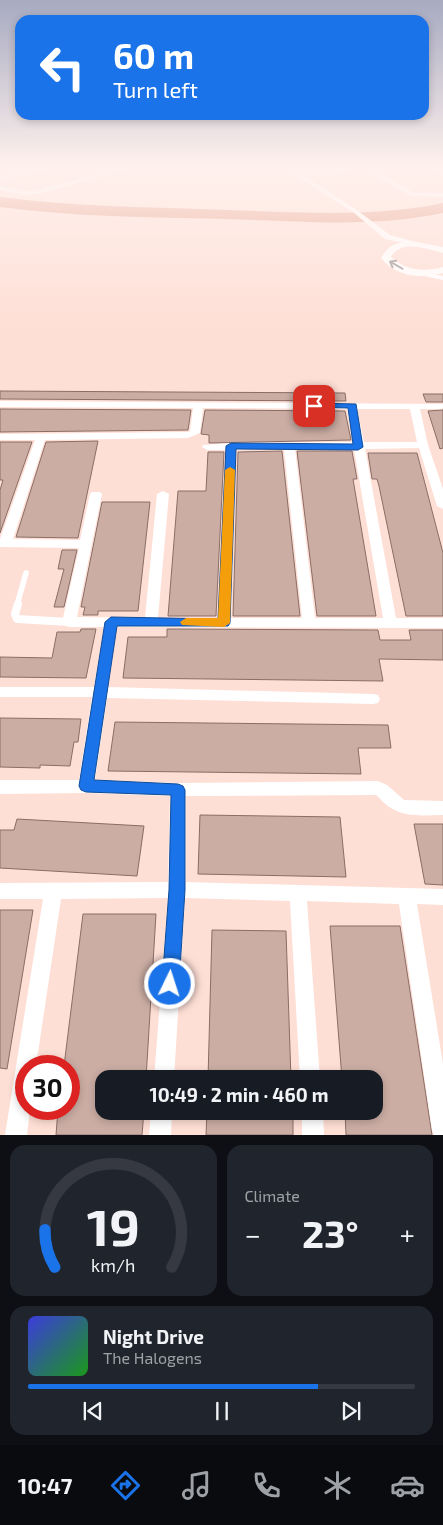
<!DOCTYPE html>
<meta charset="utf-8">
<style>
body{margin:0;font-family:"Exo 2",sans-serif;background:#20242c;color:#f1f3f6;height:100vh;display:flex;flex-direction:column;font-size:19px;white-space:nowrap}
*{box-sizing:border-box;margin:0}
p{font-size:16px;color:#9ea1a6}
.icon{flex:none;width:28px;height:28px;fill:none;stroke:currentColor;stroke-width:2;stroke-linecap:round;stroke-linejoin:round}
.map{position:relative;height:1135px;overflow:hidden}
.sheet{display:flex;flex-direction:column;gap:10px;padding:10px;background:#0d0f14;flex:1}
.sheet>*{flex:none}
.banner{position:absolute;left:15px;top:15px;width:414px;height:105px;border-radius:15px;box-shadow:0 2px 8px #0003;background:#1a73e8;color:#fff;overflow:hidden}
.speed{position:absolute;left:15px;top:1055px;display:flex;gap:10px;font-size:25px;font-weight:700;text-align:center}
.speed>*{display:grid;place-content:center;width:65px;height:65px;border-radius:50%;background:#171b24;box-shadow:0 2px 8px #0003;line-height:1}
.speed .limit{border:8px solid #d22;background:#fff;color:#111}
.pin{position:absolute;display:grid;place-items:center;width:42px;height:42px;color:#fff;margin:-21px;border-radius:10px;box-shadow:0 2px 8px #0006}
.me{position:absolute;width:55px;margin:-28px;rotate:4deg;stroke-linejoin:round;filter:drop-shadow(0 0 4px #0008)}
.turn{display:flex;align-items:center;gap:18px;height:105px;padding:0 15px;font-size:22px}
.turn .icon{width:65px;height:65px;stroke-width:2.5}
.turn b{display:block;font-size:35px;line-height:42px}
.big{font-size:38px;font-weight:700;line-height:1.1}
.sheet .widget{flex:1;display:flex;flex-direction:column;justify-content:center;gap:8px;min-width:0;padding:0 18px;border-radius:15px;background:#20242c}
.sheet .dial{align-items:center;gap:0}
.dial svg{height:130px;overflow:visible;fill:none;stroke:#363941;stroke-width:7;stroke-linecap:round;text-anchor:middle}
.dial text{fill:#f1f3f6;stroke:none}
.song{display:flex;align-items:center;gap:15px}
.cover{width:60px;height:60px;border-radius:8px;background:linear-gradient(135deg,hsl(240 70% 55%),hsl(120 70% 35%))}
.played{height:5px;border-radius:2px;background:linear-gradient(90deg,#1a73e8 75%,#363941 75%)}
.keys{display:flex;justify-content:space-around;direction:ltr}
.heat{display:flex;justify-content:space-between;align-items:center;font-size:28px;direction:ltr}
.sheet .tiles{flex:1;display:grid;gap:10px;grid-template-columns:1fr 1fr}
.widget:last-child{grid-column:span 2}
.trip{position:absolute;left:95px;top:1070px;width:288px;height:50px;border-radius:15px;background:#171b24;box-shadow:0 2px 8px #0003;font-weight:700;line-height:50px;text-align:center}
.dock{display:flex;height:80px;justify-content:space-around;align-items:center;background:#090b0e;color:#9ea1a6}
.dock .icon{width:35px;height:35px}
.dock .current{color:#1a73e8}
.dock b{font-size:22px;color:#f1f3f6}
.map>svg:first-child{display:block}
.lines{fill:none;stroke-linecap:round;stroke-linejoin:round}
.river{fill:#e59c86;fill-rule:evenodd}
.building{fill:#cbada4;stroke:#896e66}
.service-far1{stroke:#fff;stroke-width:5.5}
.service{stroke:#fff;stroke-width:8}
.minor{fill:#fff;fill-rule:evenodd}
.tertiary{fill:#fff;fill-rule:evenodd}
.oneway{stroke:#9a9694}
.route{fill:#1a73e8;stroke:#114b97}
.slow{fill:#f59e0b}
</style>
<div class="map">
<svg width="443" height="1135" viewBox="0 0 443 1135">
<rect width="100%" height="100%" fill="#fedfd6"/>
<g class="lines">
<!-- river -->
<path class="river" d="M0,197C75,207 151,207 227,210C299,212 372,218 443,203V213C371,228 297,221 224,219C149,217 74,217 0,207Z"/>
</g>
<!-- building -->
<g class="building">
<path d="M0,391L345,393L346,401L0,399Z"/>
<path d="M423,394H443V402H426Z"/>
<path d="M0,409L191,410L188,430L0,432Z"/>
<path d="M205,410L345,411L351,440L209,443V435L201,434Z"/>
<path d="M443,410V448L440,449L428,411Z"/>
<path d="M98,441L78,538L16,537L46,442Z"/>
<path d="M0,442H32L0,533V490L3,480H0Z"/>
<path d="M282,451L300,616H233L238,452Z"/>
<path d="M297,451H352L357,479H353L376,616H317Z"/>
<path d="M208,452H224L216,616H168L178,491H206Z"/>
<path d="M368,453H417L443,553V616H406L379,486L377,479H372Z"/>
<path d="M102,502H150L138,611H98V615H83L85,607H81Z"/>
<path d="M62,550H77L64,607H54L64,569H58Z"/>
<path d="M81,629H96L86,678L0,677V657L52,658L57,632H80Z"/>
<path d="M167,629L378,630L380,640H411L409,630H443V660L379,659L383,681L123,678L128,637H167Z"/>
<path d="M0,718L81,719L78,742H74L70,766L40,765V768L0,767Z"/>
<path d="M115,722L388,725L391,748H358L361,774L108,771Z"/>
<path d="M200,815L340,817L346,877L198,874Z"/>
<path d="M17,819L144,826L137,876L0,868V830H14Z"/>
<path d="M414,824H443V885L425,884Z"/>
<path d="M0,910H33L7,1069L0,1068Z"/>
<path d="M83,914H156L146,1079H104V1111H144L142,1135H56L58,1109H69V1066H64Z"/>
<path d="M330,926H400L432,1135H346L345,1111H374V1079H342Z"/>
<path d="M212,930L286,931L291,1079H208Z"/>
<path d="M207,1111H293V1135H206Z"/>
</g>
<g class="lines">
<!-- service-far1 -->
<path class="service-far1" d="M17,605L26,573"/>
<!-- service -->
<path class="service" d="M18,604L15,614L17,619L69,622"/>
<!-- minor -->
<g class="minor">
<path d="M36,168H46L0,181V177Z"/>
<path d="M117,168H127L39,194L24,195L0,190V186L24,191L39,190Z"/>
<path d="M284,168C296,168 307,173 320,172C333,171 346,168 360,168L319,176L303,175L357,210L390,235L423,244L419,246L385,239L353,212Z"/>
<path d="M363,168H371L414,193H443V197L411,196Z"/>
<path d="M432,168L443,170V174L433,169Z"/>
<path d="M424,272L443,276V280L424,276Z"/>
<path d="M0,401L443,404V408L441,409H420L428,445L443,489V509L437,506L419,448L365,449L396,618H443V628L117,627L108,687L373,694L378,695L380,699L378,703L373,704L107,698L95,780L178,783L378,781L387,785L404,800L443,801V815C426,815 406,818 391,808C385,805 381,799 376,795L186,796V882L443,889V905L417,904L443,1064V1135H434L432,1130L399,904L307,901L320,1079H300L290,901L185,898L174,1079H154L168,898L61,899L36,1066H26V1109H30L27,1135H5L43,899H0V883L168,882L170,796L86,793L0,794V780H79L92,697H0V687H94L104,627H69L64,625L62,622L79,548L0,547V539L35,440H0V434L188,432L190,431L193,408L0,407ZM203,408L347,409L353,442L231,443L203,445L202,447L207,450H226L218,618H158L169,494L163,491L157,494L145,618L77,617L102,494L100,492H92L90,494L80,540L13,539L45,440L188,438L200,433ZM357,409H410L417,442H364ZM284,449L302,618H231L236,450ZM295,449H354L383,618H315Z"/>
<path d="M151,1111H172L171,1135H149Z"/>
<path d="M302,1111H323L324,1135H302Z"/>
</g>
<!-- tertiary -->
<path class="tertiary" d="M411,241L443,247V253C427,249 401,239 391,257C406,271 424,272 443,267V273C421,279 396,277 381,258C388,245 397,242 411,241Z"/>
</g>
<!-- one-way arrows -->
<defs><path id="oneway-shaft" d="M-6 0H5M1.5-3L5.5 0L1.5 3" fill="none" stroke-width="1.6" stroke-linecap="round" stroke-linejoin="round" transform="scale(1.25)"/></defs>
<use class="oneway" href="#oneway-shaft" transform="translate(396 265) rotate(-150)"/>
<!-- sky -->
<linearGradient id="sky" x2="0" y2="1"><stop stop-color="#a7aac1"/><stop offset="0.51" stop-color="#fff1ed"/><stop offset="1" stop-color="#fff1ed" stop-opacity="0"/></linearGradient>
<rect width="443" height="327" fill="url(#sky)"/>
<!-- route -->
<path class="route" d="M314,403L356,404L363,447L358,450L236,449L230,623L228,626H117L94,780L178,784L183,786L185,790V890L179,984L177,990L170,993L164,990L162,984L169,890L171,795L86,792L81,790L79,786L105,622L111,617L218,619L226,446L231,443L353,444L348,408L311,407V404Z"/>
<!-- slow -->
<path class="slow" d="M230,467L235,470L230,623L224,627L182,625L180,622L186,618H218L225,470Z"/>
</svg>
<div class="speed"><div class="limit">30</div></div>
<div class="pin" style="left:314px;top:406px;background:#d93025"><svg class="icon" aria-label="arrive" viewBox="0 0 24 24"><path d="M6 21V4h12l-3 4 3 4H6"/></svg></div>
<svg class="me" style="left:170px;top:984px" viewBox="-20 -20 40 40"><circle r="17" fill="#1a73e8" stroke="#fff" stroke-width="3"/><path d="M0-11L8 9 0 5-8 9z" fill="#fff"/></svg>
<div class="trip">10:49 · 2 min · 460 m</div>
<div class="banner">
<div class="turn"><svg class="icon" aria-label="left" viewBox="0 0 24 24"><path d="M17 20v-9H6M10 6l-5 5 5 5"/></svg><div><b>60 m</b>Turn left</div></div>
</div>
</div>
<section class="sheet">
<div class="tiles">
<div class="widget dial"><svg viewBox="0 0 100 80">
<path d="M14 69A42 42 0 1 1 86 69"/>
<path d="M14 69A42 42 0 0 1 8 46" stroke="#1a73e8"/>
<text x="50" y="56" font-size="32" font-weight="700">19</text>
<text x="50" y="72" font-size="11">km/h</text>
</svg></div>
<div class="widget"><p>Climate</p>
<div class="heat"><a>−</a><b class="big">23°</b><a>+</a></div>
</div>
<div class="widget">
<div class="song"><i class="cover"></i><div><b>Night Drive</b><p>The Halogens</p></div></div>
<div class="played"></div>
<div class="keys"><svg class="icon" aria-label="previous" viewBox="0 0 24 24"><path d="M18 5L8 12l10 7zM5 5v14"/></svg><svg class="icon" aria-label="pause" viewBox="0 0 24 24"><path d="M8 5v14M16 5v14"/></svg><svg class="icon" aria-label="next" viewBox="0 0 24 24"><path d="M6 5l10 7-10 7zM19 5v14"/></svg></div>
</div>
</div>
</section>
<nav class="dock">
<b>10:47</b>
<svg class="icon current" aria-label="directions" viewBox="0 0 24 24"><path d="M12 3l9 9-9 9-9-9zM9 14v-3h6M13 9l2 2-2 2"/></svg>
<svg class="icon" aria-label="music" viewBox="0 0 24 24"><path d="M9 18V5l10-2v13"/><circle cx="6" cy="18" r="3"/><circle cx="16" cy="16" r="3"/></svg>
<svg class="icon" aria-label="phone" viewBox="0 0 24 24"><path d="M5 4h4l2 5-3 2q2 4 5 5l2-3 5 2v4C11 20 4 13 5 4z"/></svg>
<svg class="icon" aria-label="climate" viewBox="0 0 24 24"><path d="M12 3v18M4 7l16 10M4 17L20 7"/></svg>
<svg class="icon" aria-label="car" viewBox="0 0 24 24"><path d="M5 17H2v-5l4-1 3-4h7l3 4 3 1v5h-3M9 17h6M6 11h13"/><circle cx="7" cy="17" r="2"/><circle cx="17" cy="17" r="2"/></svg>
</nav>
